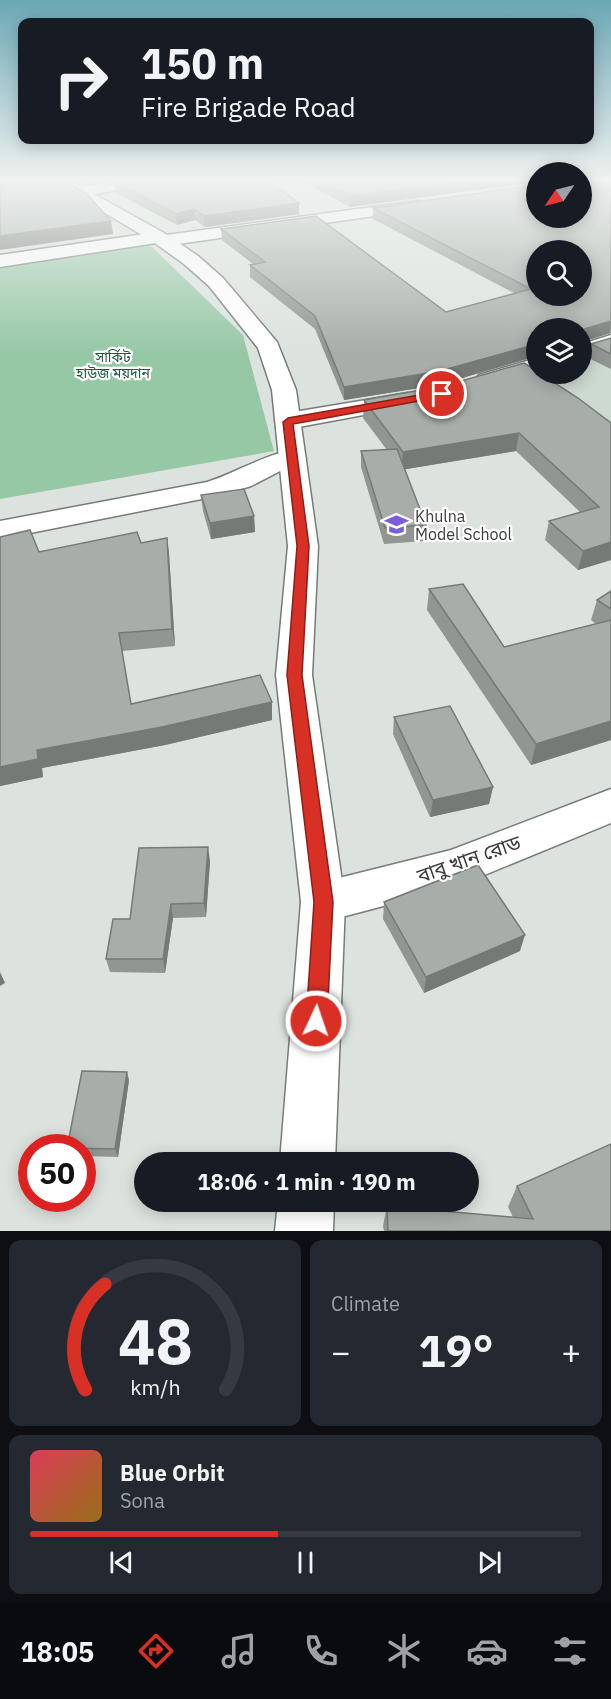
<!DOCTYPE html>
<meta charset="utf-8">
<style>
body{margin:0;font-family:"IBM Plex Sans","Noto Sans Bengali",sans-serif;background:#242831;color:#f1f3f6;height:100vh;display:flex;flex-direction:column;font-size:22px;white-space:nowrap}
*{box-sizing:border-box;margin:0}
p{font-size:20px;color:#9ea1a6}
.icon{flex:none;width:33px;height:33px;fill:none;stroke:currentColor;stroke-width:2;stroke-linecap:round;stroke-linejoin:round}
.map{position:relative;height:1231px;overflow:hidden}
.details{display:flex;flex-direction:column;gap:9px;padding:9px;background:#0d0f14;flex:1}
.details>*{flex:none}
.guide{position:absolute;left:18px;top:18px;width:576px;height:126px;border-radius:12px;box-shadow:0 3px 15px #0003;background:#171b24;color:#f1f3f6;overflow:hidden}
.needle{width:39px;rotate:235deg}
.controls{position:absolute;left:526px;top:162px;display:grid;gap:12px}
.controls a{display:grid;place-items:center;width:66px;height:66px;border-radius:50%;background:#171b24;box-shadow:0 3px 15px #0003;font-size:30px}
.speed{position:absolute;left:18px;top:1134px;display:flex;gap:12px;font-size:30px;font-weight:700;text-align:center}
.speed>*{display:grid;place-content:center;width:78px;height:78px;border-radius:50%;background:#171b24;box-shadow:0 3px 15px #0003;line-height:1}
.speed .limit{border:9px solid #d22;background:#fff;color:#111}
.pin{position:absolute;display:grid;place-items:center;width:51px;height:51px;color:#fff;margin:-26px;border:3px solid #fff;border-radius:50%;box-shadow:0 2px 6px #0007}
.me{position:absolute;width:66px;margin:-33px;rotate:3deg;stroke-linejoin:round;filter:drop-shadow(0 0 4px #0008)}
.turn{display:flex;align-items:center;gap:21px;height:126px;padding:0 24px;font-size:27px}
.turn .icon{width:78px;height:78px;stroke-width:2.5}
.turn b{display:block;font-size:42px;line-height:51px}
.big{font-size:45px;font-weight:700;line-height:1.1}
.details .tile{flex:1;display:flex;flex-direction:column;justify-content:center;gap:9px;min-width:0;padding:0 21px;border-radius:12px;background:#242831}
.details .dial{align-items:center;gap:0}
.dial svg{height:156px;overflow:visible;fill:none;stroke:#363941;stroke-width:7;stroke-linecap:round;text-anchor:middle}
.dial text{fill:#f1f3f6;stroke:none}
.song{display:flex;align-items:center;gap:18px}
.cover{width:72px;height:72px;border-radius:9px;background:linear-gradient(135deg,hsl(350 70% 55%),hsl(40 70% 35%))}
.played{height:6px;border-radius:3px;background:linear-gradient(90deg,#d93025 45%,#363941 45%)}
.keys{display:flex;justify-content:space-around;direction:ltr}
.heat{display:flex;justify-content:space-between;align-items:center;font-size:33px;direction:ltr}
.details .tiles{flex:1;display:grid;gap:9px;grid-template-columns:1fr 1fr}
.tile:last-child{grid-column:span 2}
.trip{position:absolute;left:134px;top:1152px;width:345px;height:60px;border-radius:30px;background:#171b24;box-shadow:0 3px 15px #0003;font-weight:700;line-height:60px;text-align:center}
.menu{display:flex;height:96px;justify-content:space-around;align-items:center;background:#090b0e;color:#9ea1a6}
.menu .icon{width:42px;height:42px}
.menu .current{color:#d93025}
.menu b{font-size:27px;color:#f1f3f6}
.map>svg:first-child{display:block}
.built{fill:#ccdad0}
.green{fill:#97c8a6}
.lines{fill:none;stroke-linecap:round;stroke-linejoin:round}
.minor-casing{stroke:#767c77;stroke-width:3}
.major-casing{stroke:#767c77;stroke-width:3}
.minor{fill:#fff;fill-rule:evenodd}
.major{fill:#fff;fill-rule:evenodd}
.wall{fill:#909691}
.shaded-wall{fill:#757a76}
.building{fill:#a7aea9;stroke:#757a76;stroke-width:1.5;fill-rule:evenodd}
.route{fill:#d93025;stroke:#8d1f18;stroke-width:1.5}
.labels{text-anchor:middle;stroke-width:4.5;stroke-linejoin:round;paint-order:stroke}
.far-park-label{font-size:14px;fill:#205435;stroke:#fff}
.poi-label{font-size:16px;fill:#3a3c3a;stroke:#fff;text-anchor:start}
.near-street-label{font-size:20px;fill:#3a3c3a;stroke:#fff}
</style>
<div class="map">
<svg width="611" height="1231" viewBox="0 0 611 1231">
<rect width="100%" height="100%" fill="#dce3de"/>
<!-- built -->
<path class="built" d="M611,342V456L498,377L582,374V351Z"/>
<!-- green -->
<path class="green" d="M149,244L243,335L274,451L0,499V263Z"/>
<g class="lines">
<defs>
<g id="minor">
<path d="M122,180H154L146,185L79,197L71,192L79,187Z"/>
<path d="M417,201L423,203L425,206L423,209L164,246L156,243L0,267V255L158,232L166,235Z"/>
<path d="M611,335V349L582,358V344Z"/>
<path d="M537,358V372L487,387L479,385L475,380L479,375Z"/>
<path d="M408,393L417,395L420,400L417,405L288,429L279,426L275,421L279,416L288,413Z"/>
<path d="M293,450L302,452L306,458L302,464L288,467L251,486L222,495L0,539V521L207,482C236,473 263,455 293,450Z"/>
<path d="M611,789V823L455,887L323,922L307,916L301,902L307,888L323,882L451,850Z"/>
</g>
<g id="major">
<path d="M50,180H69L164,233L198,256L223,278L277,342L296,390L318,546L312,675L345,902L335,1162H280L301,902L276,675L288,546L272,390L258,348L209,286L184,264L152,241Z"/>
<path d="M278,1202H334L333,1231H275Z"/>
</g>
</defs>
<!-- minor casing -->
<use href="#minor" class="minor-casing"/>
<!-- major casing -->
<use href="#major" class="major-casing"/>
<!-- minor -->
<use href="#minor" class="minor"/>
<!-- major -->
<use href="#major" class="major"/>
</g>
<!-- wall -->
<g class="wall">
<path d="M299,180H537L350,207Z"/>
<path d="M611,180V333L582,342V343V328H537V356L438,385L344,400L315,329L250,277V265L253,264L222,240L221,229L446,312L514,293L373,219V208Z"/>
<path d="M115,182L299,214L205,227L195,220L177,225L116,193Z"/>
<path d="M611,338V369L588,358L591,344Z"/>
<path d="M364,400L611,423V560L578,570L545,540L549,521L580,512L516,451L405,469L426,525L424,541L384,544L361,467V451L387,450L363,418Z"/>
<path d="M201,495L254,516L255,532L211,539L203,511Z"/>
<path d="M0,537L39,552L141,543L167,538L169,554L175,646L122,651L131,704L272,702V720L165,745L42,768L43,777L0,786Z"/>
<path d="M429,589L504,647L596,624L591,620L597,600L611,591V740L531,765L427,610Z"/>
<path d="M394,717L493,787L489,804L430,817L393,734Z"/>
<path d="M210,861L206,917L173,918L165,973L110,972L106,959L130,919Z"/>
<path d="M384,902L520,951L424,993L383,919Z"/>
<path d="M129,1080L118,1157L82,1156V1148Z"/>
<path d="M517,1186L611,1231H384L383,1226L387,1206L513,1217L508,1207Z"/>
</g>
<!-- shaded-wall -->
<g class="shaded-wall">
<path d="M95,180H110L96,182Z"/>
<path d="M476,180H537V182L350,207L351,196Z"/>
<path d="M299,203V214L205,227L204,216Z"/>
<path d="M194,209L195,220L177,225L176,214Z"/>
<path d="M111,221L113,234L0,250V236Z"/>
<path d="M611,321L610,333L582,342L584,329Z"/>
<path d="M537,344V356L438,385L344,400V387Z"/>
<path d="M519,433L516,451L401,470L403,452Z"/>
<path d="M254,516L255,532L211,539L210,523Z"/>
<path d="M167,538L169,554L175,646L172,629Z"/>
<path d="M611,542V560L578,570L583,551Z"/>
<path d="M272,702V720L165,745L42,768L43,777L0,786V767L37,750Z"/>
<path d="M611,721V740L531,765L536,744Z"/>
<path d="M493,787L489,804L430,817L433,800Z"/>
<path d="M208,847L210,861L206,917L204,903Z"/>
<path d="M171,904L173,918L165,973L163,959Z"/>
<path d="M525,935L520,951L424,993L426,977Z"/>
<path d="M0,972L5,983L0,986Z"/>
<path d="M127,1072L129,1080L118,1157L115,1149Z"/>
</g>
<!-- building -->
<g class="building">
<path d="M0,180H64L86,193L111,221L0,236Z"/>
<path d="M129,180H267L299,203L204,216L194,209L176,214L115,182Z"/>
<path d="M318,180H476L351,196Z"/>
<path d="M582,180H611V321L584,329L582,341V328H537V344L440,371L344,387L315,316L250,265L265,262L221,229L316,216L446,312L531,289L373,208L537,185V218H582ZM537,250H582V296H537Z"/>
<path d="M611,338V354L591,344Z"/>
<path d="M524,363L537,371V374H541L578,398L611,423V542L583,551L549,521L599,507L519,433L403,452L364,400L444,386Z"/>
<path d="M397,449L426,525L385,528L361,451Z"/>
<path d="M244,489L254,516L210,523L201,495Z"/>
<path d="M30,530L39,552L137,532L141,543L167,538L172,629L119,633L131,704L260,675L272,702L162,727L37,750L38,759L0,767V537Z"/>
<path d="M463,584L504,647L611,620V721L536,744L429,589Z"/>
<path d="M611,591V609L597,600Z"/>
<path d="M450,706L493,787L433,800L394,717Z"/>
<path d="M208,847L204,903L171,904L163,959H106L113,919H130L139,848Z"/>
<path d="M478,865L525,935L426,977L384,902Z"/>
<path d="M82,1071L127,1072L115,1149L67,1148Z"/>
<path d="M611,1144V1231H388L387,1206L533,1219L517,1186Z"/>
</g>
<!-- sky -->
<linearGradient id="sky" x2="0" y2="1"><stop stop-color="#6ba8b6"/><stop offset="0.51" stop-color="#eff2f0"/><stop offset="1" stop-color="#eff2f0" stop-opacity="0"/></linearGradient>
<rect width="611" height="352" fill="url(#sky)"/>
<!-- route -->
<path class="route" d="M442,391L446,392V396L293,424L309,546L302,675L333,902L327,1021L324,1028L316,1031L309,1028L306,1021L314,902L287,675L297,546L283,422L288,418Z"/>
<!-- icons -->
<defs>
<symbol id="school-bare" viewBox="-9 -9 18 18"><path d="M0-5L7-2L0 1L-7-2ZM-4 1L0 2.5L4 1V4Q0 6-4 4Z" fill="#795fda" stroke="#fff" stroke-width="2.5" paint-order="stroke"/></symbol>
</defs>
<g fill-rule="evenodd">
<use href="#school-bare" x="380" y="508" width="33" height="33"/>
</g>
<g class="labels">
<!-- far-park labels -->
<g class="far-park-label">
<text x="113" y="362">সার্কিট<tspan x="113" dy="16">হাউজ ময়দান</tspan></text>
</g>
<!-- poi labels -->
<g class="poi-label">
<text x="415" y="522">Khulna<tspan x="415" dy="18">Model School</tspan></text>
</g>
<!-- near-street labels -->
<g class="near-street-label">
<text transform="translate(469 859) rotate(-19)" y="7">বাবু খান রোড</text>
</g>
</g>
</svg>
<div class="controls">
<a><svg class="needle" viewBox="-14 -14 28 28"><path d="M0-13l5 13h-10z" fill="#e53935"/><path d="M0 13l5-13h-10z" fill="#9ea1a6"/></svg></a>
<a><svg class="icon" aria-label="search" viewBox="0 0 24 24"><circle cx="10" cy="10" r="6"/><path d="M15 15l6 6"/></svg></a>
<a><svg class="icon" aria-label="layers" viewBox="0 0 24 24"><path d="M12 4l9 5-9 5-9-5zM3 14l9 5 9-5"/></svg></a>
</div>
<div class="speed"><div class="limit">50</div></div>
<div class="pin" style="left:442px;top:394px;background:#d93025"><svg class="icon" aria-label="arrive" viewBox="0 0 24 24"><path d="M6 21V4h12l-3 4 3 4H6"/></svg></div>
<svg class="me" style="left:316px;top:1021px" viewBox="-20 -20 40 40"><circle r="17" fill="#d93025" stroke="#fff" stroke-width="3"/><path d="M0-11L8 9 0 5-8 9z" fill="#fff"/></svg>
<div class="trip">18:06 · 1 min · 190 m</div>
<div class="guide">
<div class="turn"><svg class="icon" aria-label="right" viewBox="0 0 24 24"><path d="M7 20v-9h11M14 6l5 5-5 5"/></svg><div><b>150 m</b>Fire Brigade Road</div></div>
</div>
</div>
<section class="details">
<div class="tiles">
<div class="tile dial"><svg viewBox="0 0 100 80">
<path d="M14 69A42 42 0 1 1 86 69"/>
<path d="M14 69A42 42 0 0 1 24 15" stroke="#d93025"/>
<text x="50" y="56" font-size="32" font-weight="700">48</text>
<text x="50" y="72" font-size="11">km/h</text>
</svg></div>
<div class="tile"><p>Climate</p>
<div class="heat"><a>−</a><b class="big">19°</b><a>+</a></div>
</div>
<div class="tile">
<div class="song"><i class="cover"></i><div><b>Blue Orbit</b><p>Sona</p></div></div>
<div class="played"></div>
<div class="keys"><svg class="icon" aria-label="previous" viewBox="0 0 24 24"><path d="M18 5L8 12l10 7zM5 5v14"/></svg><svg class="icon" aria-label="pause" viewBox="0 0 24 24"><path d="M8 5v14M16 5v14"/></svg><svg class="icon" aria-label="next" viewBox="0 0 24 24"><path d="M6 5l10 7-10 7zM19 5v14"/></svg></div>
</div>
</div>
</section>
<nav class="menu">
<b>18:05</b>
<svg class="icon current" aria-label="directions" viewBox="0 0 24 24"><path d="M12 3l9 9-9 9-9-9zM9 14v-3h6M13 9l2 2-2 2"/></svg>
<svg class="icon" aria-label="music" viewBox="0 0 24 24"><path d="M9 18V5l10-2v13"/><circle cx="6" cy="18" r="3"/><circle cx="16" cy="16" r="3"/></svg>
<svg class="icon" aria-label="phone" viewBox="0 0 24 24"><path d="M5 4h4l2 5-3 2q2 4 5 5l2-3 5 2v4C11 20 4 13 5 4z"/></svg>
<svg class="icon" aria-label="climate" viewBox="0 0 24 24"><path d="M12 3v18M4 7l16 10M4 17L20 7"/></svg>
<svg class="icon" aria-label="car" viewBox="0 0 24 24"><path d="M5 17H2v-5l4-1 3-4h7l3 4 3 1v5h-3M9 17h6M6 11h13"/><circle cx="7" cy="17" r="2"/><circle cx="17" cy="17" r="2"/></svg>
<svg class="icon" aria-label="filters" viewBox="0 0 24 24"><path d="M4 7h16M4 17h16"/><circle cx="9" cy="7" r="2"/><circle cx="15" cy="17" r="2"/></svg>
</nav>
